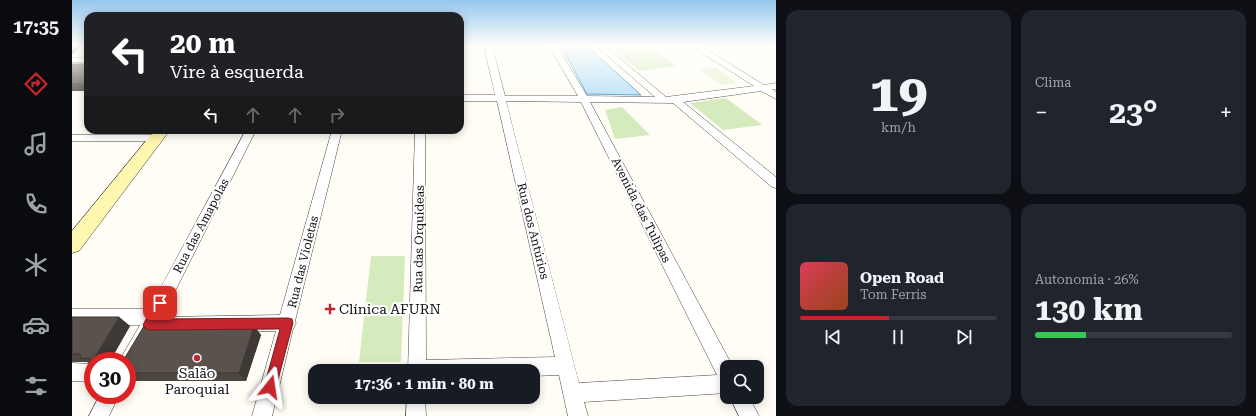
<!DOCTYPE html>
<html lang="pt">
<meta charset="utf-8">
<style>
body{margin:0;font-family:"Roboto Serif",serif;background:#20242c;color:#f1f3f6;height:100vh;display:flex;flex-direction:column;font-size:15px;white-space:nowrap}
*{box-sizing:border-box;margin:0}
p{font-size:13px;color:#9ea1a6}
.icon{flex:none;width:22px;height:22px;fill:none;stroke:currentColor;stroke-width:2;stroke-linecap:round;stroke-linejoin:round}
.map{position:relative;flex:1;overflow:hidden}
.panel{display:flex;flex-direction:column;gap:10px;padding:10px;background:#0d0f14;width:480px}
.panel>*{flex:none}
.hud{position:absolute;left:12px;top:12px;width:380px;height:122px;border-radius:12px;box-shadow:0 2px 10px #0003;background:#202124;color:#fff;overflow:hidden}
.buttons{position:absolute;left:648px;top:360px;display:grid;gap:8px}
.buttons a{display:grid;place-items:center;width:44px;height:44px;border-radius:8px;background:#171b24;box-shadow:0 2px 10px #0003;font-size:20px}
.speed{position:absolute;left:12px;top:352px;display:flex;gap:8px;font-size:20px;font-weight:700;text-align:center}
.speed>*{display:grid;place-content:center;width:52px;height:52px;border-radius:50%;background:#171b24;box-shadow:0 2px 10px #0003;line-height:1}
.speed .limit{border:6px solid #d22;background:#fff;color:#111}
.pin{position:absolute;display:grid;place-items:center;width:34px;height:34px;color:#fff;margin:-17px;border-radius:8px;box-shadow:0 2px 6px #0006}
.me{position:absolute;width:44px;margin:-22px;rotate:15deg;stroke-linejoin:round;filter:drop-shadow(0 0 3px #0008)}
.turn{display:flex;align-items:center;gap:14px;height:84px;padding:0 20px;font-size:18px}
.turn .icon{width:52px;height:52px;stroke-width:2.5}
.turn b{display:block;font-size:28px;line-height:34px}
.lanes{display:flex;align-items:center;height:38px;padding:0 20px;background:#0003;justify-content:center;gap:20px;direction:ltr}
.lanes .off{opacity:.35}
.big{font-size:30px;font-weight:700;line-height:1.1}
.panel .card{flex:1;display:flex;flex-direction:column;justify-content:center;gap:6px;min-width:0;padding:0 14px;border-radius:12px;background:#20242c}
.panel .dial{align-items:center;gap:0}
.dial b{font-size:52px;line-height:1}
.song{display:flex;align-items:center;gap:12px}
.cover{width:48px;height:48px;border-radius:6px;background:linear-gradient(135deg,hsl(350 70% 55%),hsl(20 70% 35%))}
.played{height:4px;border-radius:2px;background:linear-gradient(90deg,#c4262e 45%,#363941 45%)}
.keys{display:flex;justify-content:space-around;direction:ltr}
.heat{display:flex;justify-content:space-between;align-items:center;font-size:22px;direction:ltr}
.charge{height:6px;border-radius:3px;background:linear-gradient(90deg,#34c759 26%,#363941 0)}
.panel .tiles{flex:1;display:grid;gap:10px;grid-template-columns:repeat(2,1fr)}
.trip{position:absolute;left:236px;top:364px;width:232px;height:40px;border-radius:12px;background:#171b24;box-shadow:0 2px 10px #0003;font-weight:700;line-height:40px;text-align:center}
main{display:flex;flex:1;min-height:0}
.tabs{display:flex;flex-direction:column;width:72px;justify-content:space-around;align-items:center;background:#090b0e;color:#9ea1a6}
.tabs .icon{width:28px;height:28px}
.tabs .active{color:#c4262e}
.tabs b{font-size:18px;color:#f1f3f6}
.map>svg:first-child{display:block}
.green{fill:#d5ebbd}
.pitch{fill:#e6f2cf}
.water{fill:#b9e0f7;stroke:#3f96cf}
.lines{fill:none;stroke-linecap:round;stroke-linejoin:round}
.street-casing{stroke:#444;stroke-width:1}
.secondary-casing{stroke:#333;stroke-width:1}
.street{fill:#fff;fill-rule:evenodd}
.secondary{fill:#fff6b0;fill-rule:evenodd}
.wall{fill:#4d4742}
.shaded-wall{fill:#3f3936}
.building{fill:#5a524d;stroke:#3f3936}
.route{fill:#c4262e;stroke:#7f191e}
.poi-dot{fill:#c4262e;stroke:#fff;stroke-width:1.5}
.labels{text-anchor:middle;stroke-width:4;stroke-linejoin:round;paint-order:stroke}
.street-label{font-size:12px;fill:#111;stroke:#fff}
.near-poi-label{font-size:14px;fill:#111;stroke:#fff;text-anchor:start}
</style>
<main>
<nav class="tabs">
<b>17:35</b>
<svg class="icon active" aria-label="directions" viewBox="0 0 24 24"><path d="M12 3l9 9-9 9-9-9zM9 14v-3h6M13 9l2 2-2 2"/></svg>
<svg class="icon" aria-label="music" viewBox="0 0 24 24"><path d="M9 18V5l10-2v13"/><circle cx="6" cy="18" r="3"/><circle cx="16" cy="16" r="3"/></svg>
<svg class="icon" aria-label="phone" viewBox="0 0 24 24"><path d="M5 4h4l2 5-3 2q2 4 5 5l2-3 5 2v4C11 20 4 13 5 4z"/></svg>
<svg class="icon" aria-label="climate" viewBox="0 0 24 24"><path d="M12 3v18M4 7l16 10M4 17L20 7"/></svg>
<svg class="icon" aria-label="car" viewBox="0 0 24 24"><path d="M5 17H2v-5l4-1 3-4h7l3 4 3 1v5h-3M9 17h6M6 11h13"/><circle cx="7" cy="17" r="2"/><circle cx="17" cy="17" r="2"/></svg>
<svg class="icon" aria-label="filters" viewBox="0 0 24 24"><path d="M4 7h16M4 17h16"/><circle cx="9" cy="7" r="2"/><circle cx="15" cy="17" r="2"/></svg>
</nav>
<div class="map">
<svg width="704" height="416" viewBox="0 0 704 416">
<rect width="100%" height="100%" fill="#fffdf5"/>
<!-- green -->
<g class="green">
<path d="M539,46H609L582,49L604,66L567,71Z"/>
<path d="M654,98L690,125L651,130L618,103Z"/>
<path d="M550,107L578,135L543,139L533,110Z"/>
<path d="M299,256H333L329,362H287Z"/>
</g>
<!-- pitch -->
<path class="pitch" d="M644,68L665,83L650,85L627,69Z"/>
<!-- water -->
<path class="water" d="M489,46H515L569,95L515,94Z"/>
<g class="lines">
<defs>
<g id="street">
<path d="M412,46H420L433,96H506L477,46H485L515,96L583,97L524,46H533L594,97L682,86L619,46H629L692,85L704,83V89H700L704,92V99L689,91L611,102L704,177V188L700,187L601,103L518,102L661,367H655V393L512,402L516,416H496L487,375L461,376V371H336L343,130H353L354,360L483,357L425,101H388V95H423ZM434,101L509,102L645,375L507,383Z"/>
<rect x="0" y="58" width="16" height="4"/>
<path d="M174,130H184L90,317L208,315L260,130H270L223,321L224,323L221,329L200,416H180L204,331L82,333L61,369L55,372V361H47L68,325H0V309H77Z"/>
<path d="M0,135H85L90,138L85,141H0Z"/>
<path d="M0,363L21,364V382L0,381Z"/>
<path d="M28,395H47L37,416H17Z"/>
<path d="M335,397H353L354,416H334Z"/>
<path d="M658,397H677L687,416H667Z"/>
</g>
<path id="secondary" d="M83,130H98L7,251L0,253V231Z"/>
</defs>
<!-- street casing -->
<use href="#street" class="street-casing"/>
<!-- secondary casing -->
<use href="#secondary" class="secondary-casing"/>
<!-- street -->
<use href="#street" class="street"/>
<!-- secondary -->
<use href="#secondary" class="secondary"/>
</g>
<!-- wall -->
<g class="wall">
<rect x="0" y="64" width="16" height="27"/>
<path d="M0,317H47L58,326L38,361H21V366L15,362H0Z"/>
<path d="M182,326L189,335L174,381H56L55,380V361Z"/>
</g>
<!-- shaded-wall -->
<g class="shaded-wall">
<path d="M0,46H11L0,54Z"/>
<path d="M47,317L58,326L38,361H26L22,359Z"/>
<path d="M182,326L189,335L174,381L167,373Z"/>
</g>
<!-- building -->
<g class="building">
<path d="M0,64H16V85L0,84Z"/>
<path d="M0,317H47L22,359L9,358L8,354H0Z"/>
<path d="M72,326H182L167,373H55V361H51Z"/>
</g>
<!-- sky -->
<linearGradient id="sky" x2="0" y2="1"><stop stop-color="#95c6ee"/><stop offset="0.44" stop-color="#fffefa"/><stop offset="1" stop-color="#fffefa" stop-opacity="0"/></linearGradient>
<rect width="704" height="104" fill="url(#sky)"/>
<!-- route -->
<path class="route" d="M88,298L92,300L94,303L86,319L216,318L220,319L221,323L203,391L198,393L194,391L192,387L208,329L77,330L73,328L71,325L84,300Z"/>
<!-- markers -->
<g class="poi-dot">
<path d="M256 303h4v4h4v4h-4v4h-4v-4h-4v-4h4z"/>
<circle cx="125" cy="358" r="4"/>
</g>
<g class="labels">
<!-- street labels -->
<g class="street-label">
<text transform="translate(569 210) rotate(63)" y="4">Avenida das Tulipas</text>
<text transform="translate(129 226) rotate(-62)" y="4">Rua das Amapolas</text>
<text transform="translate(461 231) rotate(76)" y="4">Rua dos Antúrios</text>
<text transform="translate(347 239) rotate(-89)" y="4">Rua das Orquídeas</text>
<text transform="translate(231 262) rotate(-76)" y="4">Rua das Violetas</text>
</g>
<!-- near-poi labels -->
<g class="near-poi-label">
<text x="267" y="314">Clínica AFURN</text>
<text x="125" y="378" text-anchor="middle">Salão<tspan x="125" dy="16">Paroquial</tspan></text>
</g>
</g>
</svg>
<div class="buttons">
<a><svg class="icon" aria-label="search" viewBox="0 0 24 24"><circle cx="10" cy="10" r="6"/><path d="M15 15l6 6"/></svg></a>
</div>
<div class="speed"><div class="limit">30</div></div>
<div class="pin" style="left:88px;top:303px;background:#d93025"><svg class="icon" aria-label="arrive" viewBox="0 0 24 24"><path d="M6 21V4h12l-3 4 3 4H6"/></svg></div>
<svg class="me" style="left:198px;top:387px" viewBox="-20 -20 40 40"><path d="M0-17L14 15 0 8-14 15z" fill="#c4262e" stroke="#fff" stroke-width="4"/></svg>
<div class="trip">17:36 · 1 min · 80 m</div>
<div class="hud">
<div class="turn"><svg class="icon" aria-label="left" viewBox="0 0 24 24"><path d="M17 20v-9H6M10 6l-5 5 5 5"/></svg><div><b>20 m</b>Vire à esquerda</div></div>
<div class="lanes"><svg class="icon" aria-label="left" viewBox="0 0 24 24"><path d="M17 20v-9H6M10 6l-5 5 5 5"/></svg><svg class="icon off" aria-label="ahead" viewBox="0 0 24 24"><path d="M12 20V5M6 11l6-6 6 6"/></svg><svg class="icon off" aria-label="ahead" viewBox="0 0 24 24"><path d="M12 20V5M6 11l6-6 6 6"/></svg><svg class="icon off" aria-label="right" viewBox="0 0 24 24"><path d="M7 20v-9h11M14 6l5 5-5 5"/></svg></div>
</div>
</div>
<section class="panel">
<div class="tiles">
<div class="card dial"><b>19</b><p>km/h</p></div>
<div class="card"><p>Clima</p>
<div class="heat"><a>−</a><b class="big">23°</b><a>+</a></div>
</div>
<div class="card">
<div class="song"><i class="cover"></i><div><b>Open Road</b><p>Tom Ferris</p></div></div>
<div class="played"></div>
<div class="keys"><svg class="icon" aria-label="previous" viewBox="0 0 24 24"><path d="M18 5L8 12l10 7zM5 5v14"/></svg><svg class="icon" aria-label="pause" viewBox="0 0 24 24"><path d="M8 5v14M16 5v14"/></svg><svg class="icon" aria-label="next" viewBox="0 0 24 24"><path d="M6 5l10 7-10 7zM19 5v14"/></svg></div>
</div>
<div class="card"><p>Autonomia · 26%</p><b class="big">130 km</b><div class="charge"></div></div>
</div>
</section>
</main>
